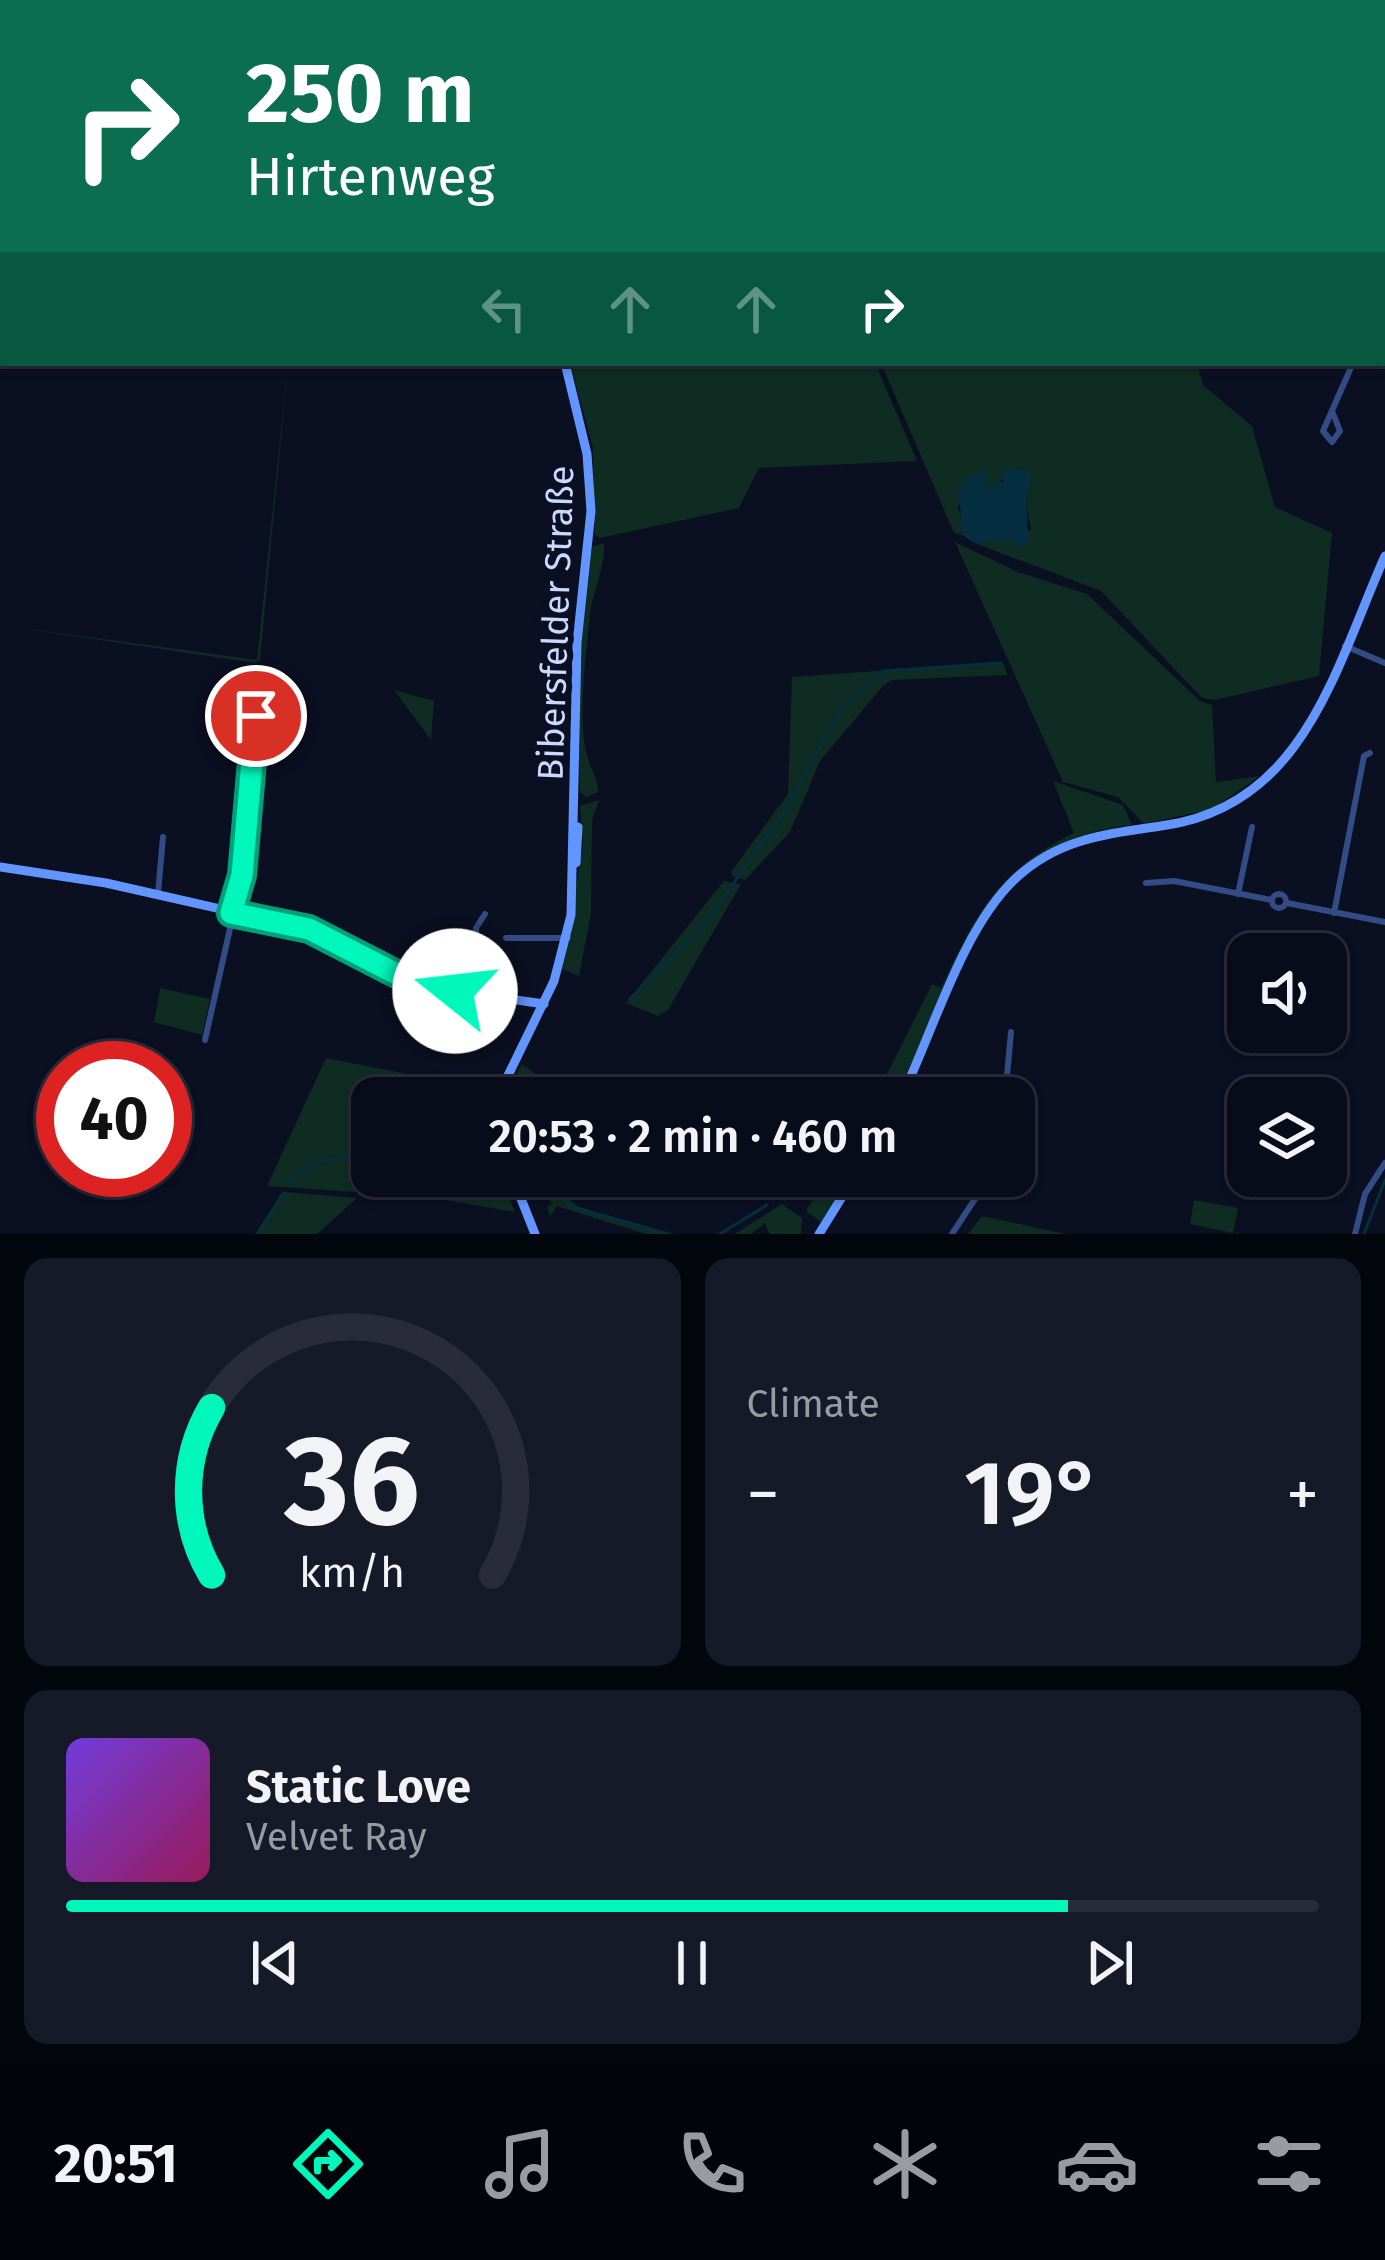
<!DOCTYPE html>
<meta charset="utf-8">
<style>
body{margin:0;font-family:"Fira Sans",sans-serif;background:#161927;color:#f1f3f6;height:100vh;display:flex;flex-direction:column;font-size:45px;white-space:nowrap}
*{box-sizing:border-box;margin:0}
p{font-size:39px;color:#989ba2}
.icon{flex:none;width:66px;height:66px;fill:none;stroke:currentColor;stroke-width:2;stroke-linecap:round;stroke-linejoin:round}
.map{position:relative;height:1234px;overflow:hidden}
.drawer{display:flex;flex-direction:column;gap:24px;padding:24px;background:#04060e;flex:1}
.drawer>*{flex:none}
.guide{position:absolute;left:0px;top:0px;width:1386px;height:366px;box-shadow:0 3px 9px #0004,0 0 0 3px #292b39;background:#0b6e4f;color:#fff;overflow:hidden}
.controls{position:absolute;left:1227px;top:933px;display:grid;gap:24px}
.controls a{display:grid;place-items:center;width:120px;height:120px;border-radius:24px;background:#080b1a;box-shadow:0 3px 9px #0004,0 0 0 3px #292b39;font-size:60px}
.speed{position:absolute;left:36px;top:1041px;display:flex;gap:24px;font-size:60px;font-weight:700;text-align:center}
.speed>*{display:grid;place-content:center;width:156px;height:156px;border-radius:50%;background:#080b1a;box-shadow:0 3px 9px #0004,0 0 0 3px #292b39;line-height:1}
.speed .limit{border:18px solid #d22;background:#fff;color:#111}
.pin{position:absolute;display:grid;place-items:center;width:102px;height:102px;color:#fff;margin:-51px;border:6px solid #fff;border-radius:50%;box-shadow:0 3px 12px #0007}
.me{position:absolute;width:132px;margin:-66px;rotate:286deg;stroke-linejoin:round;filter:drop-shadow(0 0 9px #0008)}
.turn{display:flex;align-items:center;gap:42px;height:252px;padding:0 48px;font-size:54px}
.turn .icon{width:156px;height:156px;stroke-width:2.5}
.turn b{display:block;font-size:84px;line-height:102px}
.lanes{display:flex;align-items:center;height:114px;padding:0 48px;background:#0003;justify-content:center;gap:60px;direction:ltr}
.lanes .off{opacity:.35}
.big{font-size:90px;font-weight:600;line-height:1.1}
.drawer .card{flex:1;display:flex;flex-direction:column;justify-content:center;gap:18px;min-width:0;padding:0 42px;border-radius:24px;background:#161927}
.drawer .dial{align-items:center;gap:0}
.dial svg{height:312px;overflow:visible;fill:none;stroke:#292b39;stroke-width:7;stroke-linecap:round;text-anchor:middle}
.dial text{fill:#f1f3f6;stroke:none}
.song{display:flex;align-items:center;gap:36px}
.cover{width:144px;height:144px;border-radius:18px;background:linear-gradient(135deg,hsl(260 70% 55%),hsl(330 70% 35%))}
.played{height:12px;border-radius:6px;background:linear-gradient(90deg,#00f7bc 80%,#292b39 80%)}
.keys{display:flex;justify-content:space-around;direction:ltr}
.heat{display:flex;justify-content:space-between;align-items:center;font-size:66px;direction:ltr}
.drawer .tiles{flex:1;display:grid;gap:24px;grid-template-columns:1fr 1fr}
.card:last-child{grid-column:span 2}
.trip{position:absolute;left:351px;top:1077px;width:684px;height:120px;border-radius:24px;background:#080b1a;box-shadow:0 3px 9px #0004,0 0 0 3px #292b39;font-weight:600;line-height:120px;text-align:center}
.tabs{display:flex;height:192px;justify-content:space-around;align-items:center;background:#03040a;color:#989ba2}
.tabs .icon{width:84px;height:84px}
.tabs .current{color:#00f7bc}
.tabs b{font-size:54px;color:#f1f3f6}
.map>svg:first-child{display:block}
.green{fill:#0e2c21}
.water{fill:#052f41}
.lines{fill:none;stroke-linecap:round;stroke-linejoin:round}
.stream{stroke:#052f41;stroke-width:3}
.street{stroke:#334c85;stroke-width:6}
.secondary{stroke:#6395ff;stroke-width:9}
.route-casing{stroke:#00a17a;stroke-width:30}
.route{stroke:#00f7bc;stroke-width:21}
.labels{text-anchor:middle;stroke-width:12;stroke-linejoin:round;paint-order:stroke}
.street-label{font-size:36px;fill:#ccd8ff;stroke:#0b0f22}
</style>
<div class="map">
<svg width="1385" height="1234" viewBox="0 0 1385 1234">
<rect width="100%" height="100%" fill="#0b0f22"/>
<!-- green -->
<g class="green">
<path d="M288,363L260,660L255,663L0,625L257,660Z"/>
<path d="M570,363H875L917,461L759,468L739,508L600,538L595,535L593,448Z"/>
<path d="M881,363H1197L1203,385L1252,426L1275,507L1332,533L1319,676L1215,700L1202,698L1101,591L974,543L1031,530L1026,503L1032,477L1004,475L998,488L985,491L984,484L957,507L966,524L964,536L954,533Z"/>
<path d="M955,542L1018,572L1087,594L1200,701L1212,705L1216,782L1260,776L1212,809L1144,824L1118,797L1063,782Z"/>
<path d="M603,543C609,553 592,596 590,614C586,656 579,704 585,747C587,763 598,776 598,792L586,797L580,792L578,676L592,547Z"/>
<path d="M1003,662L1007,675L892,680L883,686L820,761L790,832L745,880L733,876L731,872L788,794L792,677Z"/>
<path d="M394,690L434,701L431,740Z"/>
<path d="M1053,781L1123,805L1132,825C1073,830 1024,858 988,905L895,1098H875L932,984L941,988C976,913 997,871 1074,833Z"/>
<path d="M599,800L592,820L591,914L579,976L562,969L583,845L580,806Z"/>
<path d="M724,881L741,884L668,1010L658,1016L626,1003Z"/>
<path d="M160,988L210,999L202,1035L154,1022Z"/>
<path d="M326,1058L448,1082L444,1098H372V1176H500L515,1212L429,1197L267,1186Z"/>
<path d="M522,1064L567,1098H502Z"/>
<path d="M537,1176L579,1207L674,1234H646L557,1206L550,1216L547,1207L552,1204Z"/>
<path d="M828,1176H851L821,1222L806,1211Z"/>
<path d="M282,1192H285L357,1198L317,1234H256Z"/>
<path d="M1194,1200L1238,1208L1233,1233L1190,1224Z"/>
<path d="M782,1204L802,1218L801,1234H770L765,1223L751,1234H735Z"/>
<path d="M981,1217H987L1066,1234H968Z"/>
</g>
<!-- water -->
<path class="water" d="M1008,468L1025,469L1032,477L1026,503L1029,543L1019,548L1009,539L974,543L964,536L958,491L967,478L983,471L989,475L985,490L1004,481L999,473Z"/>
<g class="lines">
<!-- stream -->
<g class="stream">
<path d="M715,0L716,3"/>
<path d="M1184,0V3"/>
<path d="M232,3V0"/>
<path d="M630,999L705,923L783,814L842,708L884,671L1000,663"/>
<path d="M529,1176H530"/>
<path d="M539,1183L573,1207L667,1234"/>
<path d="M288,1184C309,1157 340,1156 372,1158"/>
<path d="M257,1234L283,1194"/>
<path d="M720,1234L767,1205"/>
<path d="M1364,1234L1385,1180"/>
</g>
<!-- street -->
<g class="street">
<path d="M1383,331L1385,332"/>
<path d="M1332,411L1340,431L1332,442L1323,431L1353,363"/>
<path d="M1345,646L1385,663"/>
<path d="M1146,883L1174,881L1272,900"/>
<path d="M158,893L163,837"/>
<circle cx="1279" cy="901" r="7"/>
<path d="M1238,894L1252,827"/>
<path d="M1287,903L1385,922"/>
<path d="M1334,913L1364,756L1370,753"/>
<path d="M506,938H568"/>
<path d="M477,994L476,928L485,914"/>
<path d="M205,1040L242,875L256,716"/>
<path d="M1005,1098L1011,1032"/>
<path d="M952,1234L990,1176"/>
<path d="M1355,1234L1365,1194L1385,1163"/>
</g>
<!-- secondary -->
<g class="secondary">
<path d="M441,0L442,3"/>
<path d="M576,863L578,827"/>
<path d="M0,867L106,883L309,929L422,986L544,1004"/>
<path d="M497,1098L554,981L571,915L577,643L591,511L587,454L565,363"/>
<path d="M901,1098C933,1032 962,929 1015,879C1060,837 1109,834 1167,825C1305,804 1336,666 1385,556"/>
<path d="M512,1176L535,1234"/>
<path d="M819,1234L855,1176"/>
</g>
</g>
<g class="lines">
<defs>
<path id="route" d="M256,716L242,875L231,913L309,929L414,983L455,991"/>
</defs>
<!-- route casing -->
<use href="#route" class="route-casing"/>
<!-- route -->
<use href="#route" class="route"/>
</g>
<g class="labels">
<!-- street labels -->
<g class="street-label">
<text transform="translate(555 623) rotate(-88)" y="13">Bibersfelder Straße</text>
</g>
</g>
</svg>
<div class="controls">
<a><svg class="icon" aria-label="sound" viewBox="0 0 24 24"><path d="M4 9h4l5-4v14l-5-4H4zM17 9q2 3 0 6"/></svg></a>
<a><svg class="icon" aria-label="layers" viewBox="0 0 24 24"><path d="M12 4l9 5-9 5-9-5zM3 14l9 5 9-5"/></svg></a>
</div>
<div class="speed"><div class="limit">40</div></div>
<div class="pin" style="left:256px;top:716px;background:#d93025"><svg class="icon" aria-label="arrive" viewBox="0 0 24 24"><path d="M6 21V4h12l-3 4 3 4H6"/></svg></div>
<svg class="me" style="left:455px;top:991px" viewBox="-20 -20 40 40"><circle r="19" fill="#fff"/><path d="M0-13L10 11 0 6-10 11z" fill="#00f7bc"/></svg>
<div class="trip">20:53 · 2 min · 460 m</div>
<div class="guide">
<div class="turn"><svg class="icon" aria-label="right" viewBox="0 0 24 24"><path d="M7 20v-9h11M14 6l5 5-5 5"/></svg><div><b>250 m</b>Hirtenweg</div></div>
<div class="lanes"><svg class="icon off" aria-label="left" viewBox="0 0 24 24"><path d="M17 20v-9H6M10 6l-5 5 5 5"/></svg><svg class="icon off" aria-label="ahead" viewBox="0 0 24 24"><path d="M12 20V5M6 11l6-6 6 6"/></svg><svg class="icon off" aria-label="ahead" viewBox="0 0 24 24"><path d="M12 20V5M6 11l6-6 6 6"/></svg><svg class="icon" aria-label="right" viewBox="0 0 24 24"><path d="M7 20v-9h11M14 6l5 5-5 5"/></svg></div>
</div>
</div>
<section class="drawer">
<div class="tiles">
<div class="card dial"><svg viewBox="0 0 100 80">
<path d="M14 69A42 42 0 1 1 86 69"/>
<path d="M14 69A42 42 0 0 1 14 26" stroke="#00f7bc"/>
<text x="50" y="56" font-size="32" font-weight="700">36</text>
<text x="50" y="72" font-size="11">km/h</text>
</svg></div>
<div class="card"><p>Climate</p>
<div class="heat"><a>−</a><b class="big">19°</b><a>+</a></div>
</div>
<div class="card">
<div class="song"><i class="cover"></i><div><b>Static Love</b><p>Velvet Ray</p></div></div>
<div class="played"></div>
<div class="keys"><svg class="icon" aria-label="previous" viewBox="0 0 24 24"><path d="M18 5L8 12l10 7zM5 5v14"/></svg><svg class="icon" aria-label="pause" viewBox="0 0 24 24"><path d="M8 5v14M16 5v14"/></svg><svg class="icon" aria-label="next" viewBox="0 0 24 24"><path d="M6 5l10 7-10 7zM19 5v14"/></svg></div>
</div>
</div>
</section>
<nav class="tabs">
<b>20:51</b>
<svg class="icon current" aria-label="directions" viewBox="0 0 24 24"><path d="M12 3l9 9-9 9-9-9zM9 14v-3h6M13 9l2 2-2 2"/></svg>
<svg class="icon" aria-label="music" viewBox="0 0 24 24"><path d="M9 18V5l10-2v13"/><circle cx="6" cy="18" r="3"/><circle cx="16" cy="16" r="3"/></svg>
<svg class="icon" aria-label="phone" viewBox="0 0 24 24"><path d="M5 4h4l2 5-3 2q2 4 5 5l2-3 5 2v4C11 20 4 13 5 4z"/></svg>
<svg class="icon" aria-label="climate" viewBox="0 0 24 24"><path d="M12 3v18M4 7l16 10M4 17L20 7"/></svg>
<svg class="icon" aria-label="car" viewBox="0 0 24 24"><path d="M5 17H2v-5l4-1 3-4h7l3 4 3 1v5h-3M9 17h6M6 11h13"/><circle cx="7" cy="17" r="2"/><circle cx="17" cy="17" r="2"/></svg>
<svg class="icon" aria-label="filters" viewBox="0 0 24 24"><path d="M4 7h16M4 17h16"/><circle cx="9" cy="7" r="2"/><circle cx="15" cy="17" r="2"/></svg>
</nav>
